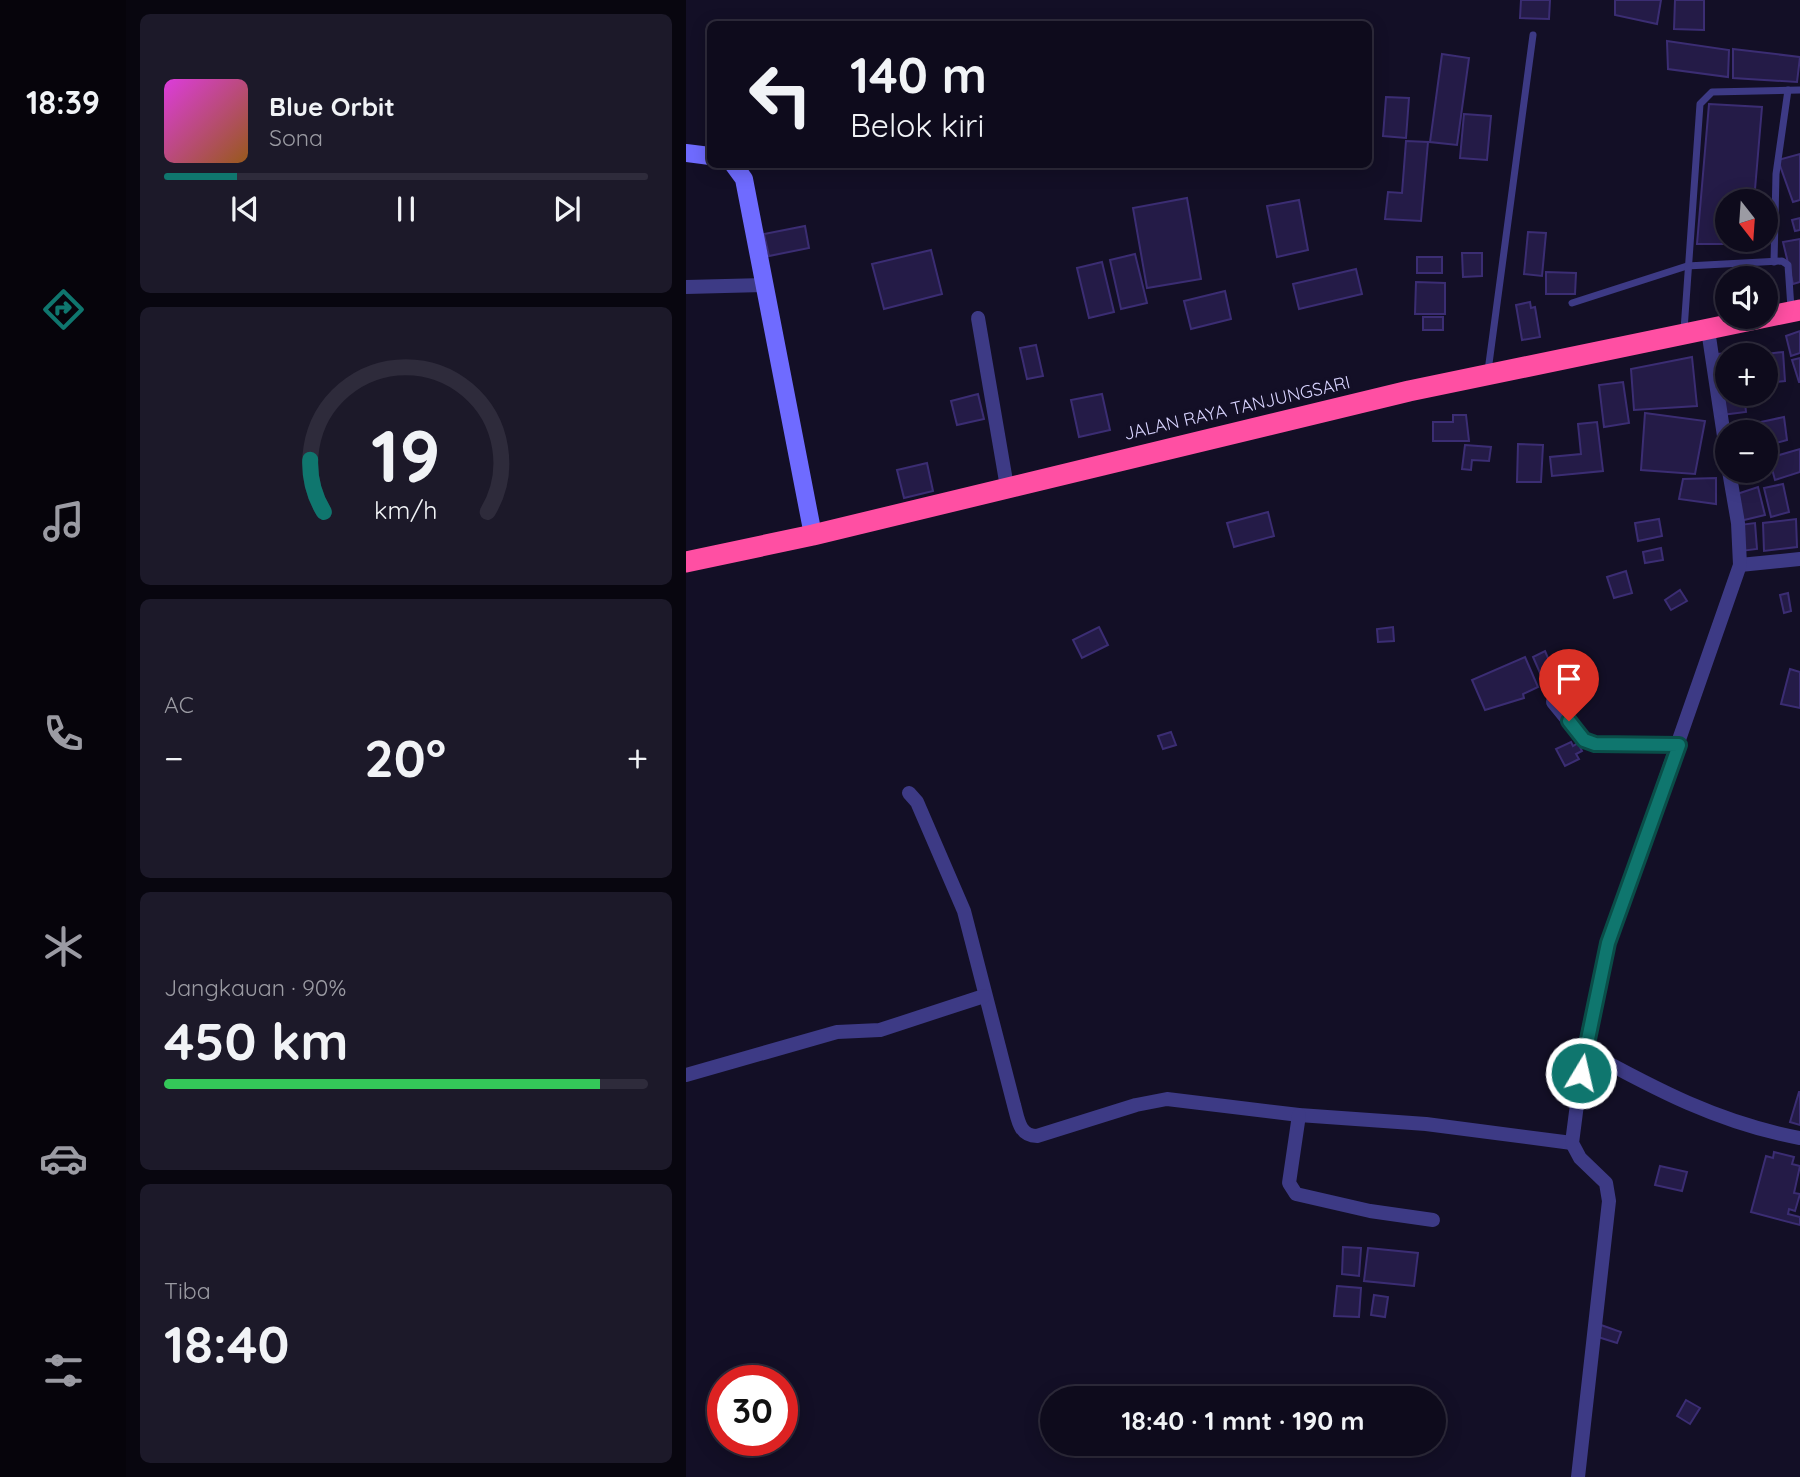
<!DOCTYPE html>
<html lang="id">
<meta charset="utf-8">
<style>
body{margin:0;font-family:Quicksand,sans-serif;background:#1c1929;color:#f1f3f6;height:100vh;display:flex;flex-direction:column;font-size:26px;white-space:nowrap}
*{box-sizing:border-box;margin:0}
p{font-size:23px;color:#9b9ba3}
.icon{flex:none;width:38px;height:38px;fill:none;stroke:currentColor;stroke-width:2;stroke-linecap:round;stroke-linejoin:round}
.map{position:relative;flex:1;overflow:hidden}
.panel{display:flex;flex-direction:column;gap:14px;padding:14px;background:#08060f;width:560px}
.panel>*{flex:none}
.top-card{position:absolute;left:21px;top:21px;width:665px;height:147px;border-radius:10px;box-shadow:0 4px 18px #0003,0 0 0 2px #2e2b3b;background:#0e0b1c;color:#f1f3f6;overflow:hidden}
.needle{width:46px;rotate:163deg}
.controls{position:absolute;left:1029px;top:189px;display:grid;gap:14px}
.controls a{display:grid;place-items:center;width:63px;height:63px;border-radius:50%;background:#0e0b1c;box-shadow:0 4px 18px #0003,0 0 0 2px #2e2b3b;font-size:35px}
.speed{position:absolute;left:21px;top:1365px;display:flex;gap:14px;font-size:35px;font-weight:700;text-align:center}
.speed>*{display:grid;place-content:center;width:91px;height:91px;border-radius:50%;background:#0e0b1c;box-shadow:0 4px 18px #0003,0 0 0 2px #2e2b3b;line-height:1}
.speed .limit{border:10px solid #d22;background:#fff;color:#111}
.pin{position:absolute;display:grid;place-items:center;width:60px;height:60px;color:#fff;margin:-72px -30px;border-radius:50% 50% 50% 0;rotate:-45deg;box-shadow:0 0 7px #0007}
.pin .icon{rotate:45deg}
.me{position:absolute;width:77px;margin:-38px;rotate:9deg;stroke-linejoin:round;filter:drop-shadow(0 0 5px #0008)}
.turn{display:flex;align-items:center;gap:24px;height:147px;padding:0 28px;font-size:32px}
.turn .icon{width:91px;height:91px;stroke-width:2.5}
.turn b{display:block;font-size:49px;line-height:60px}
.big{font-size:52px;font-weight:700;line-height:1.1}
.panel .widget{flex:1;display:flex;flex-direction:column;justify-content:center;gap:10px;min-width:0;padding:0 24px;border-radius:10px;background:#1c1929}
.panel .dial{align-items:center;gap:0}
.dial svg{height:182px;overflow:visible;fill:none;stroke:#2e2b3b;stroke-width:7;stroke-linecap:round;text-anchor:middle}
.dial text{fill:#f1f3f6;stroke:none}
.song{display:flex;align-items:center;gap:21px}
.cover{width:84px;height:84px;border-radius:10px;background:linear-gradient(135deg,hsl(300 70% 55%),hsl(30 70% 35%))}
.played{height:7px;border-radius:4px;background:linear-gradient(90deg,#0f766e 15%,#2e2b3b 15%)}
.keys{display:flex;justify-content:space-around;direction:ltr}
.heat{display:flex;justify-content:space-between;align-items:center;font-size:38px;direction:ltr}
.charge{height:10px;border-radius:5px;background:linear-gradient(90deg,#34c759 90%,#2e2b3b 0)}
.trip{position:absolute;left:354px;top:1386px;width:406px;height:70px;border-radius:35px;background:#0e0b1c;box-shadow:0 4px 18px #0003,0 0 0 2px #2e2b3b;font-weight:700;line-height:70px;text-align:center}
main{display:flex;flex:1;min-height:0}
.tab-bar{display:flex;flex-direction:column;width:126px;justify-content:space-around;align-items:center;background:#06040b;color:#9b9ba3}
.tab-bar .icon{width:49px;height:49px}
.tab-bar .current{color:#0f766e}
.tab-bar b{font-size:32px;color:#f1f3f6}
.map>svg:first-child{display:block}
.building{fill:#241b47;stroke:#3b2d73;stroke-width:2}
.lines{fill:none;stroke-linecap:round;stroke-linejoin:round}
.lane{stroke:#3d3a85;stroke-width:7}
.street{stroke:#3d3a85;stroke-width:14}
.secondary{stroke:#6f6bff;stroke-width:18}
.highway{stroke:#ff4fa3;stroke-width:21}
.route-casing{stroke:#0a4d48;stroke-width:18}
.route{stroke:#0f766e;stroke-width:12}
.labels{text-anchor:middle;stroke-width:7;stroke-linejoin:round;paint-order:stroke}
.street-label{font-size:18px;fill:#d9d4ff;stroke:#130f26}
</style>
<main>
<nav class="tab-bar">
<b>18:39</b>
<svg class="icon current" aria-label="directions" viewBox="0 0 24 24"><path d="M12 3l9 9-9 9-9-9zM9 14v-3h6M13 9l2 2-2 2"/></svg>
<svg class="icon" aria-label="music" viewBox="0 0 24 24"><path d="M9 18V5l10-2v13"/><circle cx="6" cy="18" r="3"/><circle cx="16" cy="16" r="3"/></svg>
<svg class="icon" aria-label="phone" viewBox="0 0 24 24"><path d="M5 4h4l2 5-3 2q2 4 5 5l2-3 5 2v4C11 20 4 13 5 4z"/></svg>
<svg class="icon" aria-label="climate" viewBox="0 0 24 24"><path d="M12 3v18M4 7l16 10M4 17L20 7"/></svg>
<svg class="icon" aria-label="car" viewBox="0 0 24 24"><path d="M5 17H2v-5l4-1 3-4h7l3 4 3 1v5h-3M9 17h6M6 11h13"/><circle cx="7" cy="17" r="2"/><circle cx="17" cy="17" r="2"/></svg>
<svg class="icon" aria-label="filters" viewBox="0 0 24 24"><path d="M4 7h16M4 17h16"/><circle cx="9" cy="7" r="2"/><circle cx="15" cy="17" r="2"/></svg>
</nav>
<section class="panel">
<div class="widget">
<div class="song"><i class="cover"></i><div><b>Blue Orbit</b><p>Sona</p></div></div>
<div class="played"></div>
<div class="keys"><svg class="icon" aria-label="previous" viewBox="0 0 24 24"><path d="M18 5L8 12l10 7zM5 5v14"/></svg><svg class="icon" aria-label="pause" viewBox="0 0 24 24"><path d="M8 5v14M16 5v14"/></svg><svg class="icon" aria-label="next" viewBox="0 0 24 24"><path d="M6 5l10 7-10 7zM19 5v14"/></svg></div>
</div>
<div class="widget dial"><svg viewBox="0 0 100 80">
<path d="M14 69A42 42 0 1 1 86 69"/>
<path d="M14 69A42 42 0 0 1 8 46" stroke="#0f766e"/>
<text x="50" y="56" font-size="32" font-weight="700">19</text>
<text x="50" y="72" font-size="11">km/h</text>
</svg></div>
<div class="widget"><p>AC</p>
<div class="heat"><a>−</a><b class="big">20°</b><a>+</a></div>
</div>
<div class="widget"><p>Jangkauan · 90%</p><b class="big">450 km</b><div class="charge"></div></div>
<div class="widget"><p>Tiba</p><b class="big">18:40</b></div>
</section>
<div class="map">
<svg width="1114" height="1477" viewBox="0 0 1114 1477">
<rect width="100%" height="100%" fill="#130f26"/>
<!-- building -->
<g class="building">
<path d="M835,0H864L863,19L834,18Z"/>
<path d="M929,0H975L971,24L929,15Z"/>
<path d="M989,0H1018V30L988,29Z"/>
<path d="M981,41L1043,50L1042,77L982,69Z"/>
<path d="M1047,49L1114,57L1111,82L1047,78Z"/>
<path d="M756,54L783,58L771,145L744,142Z"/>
<path d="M700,97L723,98L720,138L697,136Z"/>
<path d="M1023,104L1076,107L1068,201H1041V240H1065L1064,244H1011Z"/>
<path d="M778,114L805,116L801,160L774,158Z"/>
<path d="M720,141L742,142L735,221L699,219L702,192L716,193Z"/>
<path d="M1114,154V200L1107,202L1092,160Z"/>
<path d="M501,198L515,279L461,288L447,208Z"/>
<path d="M613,200L622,250L591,257L581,206Z"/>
<path d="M1114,218V230L1109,231L1106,220Z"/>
<path d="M119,226L123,248L83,256L78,234Z"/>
<path d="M842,232L860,233L856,276L838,274Z"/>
<path d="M1114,239V282L1107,284L1097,242Z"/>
<path d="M245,250L256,294L198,309L186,264Z"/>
<path d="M776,253H796V276L777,277Z"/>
<path d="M449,254L461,303L435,309L424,260Z"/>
<rect x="731" y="257" width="25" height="16"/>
<path d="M416,262L428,312L403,318L391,268Z"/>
<path d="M670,269L676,294L613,309L607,284Z"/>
<path d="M860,272L890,273L889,294H860Z"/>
<path d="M730,282L759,283V314H729Z"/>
<path d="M539,291L545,319L505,329L498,301Z"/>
<path d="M844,302L845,308L849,307L854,337L836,340L830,305Z"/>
<rect x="737" y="317" width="20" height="13"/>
<path d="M1114,331V353L1105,356L1100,336Z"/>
<path d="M350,345L357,376L341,379L334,348Z"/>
<path d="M1097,352L1099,381L1080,383V355H1072Z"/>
<path d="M1049,353L1041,355V385L1031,386L1029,354Z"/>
<path d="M1006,357L1011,406L948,410L945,369Z"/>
<path d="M1114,358V382H1113L1106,360Z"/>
<path d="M937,382L943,423L918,427L913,385Z"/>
<path d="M1035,393L1058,394L1060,412L1035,415Z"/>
<path d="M292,394L298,419L271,425L265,401Z"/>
<path d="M416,394L424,430L393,437L385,400Z"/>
<path d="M959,413L1019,421L1009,474L955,470Z"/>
<path d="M767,415H780L783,441H747V422H767Z"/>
<path d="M1098,417L1101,440L1080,446V432H1070V423Z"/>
<path d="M911,422L917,471L866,476L864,457L895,454L892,424Z"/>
<path d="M832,444L857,445L855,482H831Z"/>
<path d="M779,445L805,447L803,461L786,460L785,470L776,469Z"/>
<path d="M1114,449V472L1089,480L1083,458Z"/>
<path d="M241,463L247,491L218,498L211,470Z"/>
<path d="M1030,478V504L993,499L997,479Z"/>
<path d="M1097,484L1103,512L1085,517L1078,488Z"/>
<path d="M1072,487L1079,515L1054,521L1048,495Z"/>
<path d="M582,512L588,536L548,547L541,523Z"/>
<path d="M973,519L976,536L952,541L949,523Z"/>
<path d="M1110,519L1111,547L1078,551L1077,523Z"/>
<path d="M1069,523L1071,549L1055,551L1053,525Z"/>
<path d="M975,548L977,560L959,563L957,552Z"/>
<path d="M940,571L946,593L928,598L921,577Z"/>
<path d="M994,590L1001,601L985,610L979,600Z"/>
<path d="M1102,593L1105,611L1098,613L1094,595Z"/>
<path d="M413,627L422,645L396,658L387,640Z"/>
<path d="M707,627L708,641L692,642L691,629Z"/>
<path d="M859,651L870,677L858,682L847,657Z"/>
<path d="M839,657L852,687L837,694L838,698L799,710L786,680Z"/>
<path d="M1104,669L1114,672V708L1095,704Z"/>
<path d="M485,732L490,745L477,749L472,736Z"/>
<path d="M885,742L887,746L892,743L896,751L890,754L893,759L879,766L870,749Z"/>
<path d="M1113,1092H1114V1125L1104,1122Z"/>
<path d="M1088,1152L1108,1157L1106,1164L1114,1166L1108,1193L1114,1194L1109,1211L1103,1209L1102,1214L1114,1217V1225L1065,1212L1080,1156L1087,1158Z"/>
<path d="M974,1166L1001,1172L996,1191L969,1185Z"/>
<path d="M657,1247L675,1248L673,1276L656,1274Z"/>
<path d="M682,1248L732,1253L728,1286L678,1281Z"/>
<path d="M651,1286L675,1288L673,1317L648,1316Z"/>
<path d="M688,1295L702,1297L699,1317L685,1315Z"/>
<path d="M915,1325L935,1332L931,1343L912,1337Z"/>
<path d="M1000,1400L1014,1408L1004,1424L991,1416Z"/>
</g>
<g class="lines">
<!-- lane -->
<g class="lane">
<path d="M1088,262L1090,174L1102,90"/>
<path d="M886,303L1001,266L1096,261L1102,265L1105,308"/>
<path d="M998,330L1014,104L1026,92L1114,90"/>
<path d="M802,371L847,35"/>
</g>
<!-- street -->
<g class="street">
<path d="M0,287L79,285"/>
<path d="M292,318L321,487"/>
<path d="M1022,330L1041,456"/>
<path d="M1054,565L1114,559"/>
<path d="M867,702L898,740L909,744L994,745"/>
<path d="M223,793L231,802L278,911L328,1105C332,1119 333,1136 351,1136L450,1105L481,1099L613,1115L740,1124L886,1143"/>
<path d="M898,1050C969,1089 1033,1123 1114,1138"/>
<path d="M0,1075L151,1032L194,1030L298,996"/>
<path d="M613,1115L603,1183L610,1194L684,1211L747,1220"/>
<path d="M892,1477L923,1201L920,1183L894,1158L886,1143L898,1050L922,943L1054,565L1052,523L1043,471"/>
</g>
<!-- secondary -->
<g class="secondary">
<path d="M0,153L24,156"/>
<path d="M47,164L58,179L127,535"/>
</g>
<!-- highway -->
<path class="highway" d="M0,562L127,535L723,391L1114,310"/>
</g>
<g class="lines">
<defs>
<path id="route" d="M883,721L898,740L909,744L993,745L922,943L895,1073"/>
</defs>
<!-- route casing -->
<use href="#route" class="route-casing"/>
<!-- route -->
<use href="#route" class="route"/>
</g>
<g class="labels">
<!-- street labels -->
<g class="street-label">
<text transform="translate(551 408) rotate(-13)" y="6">JALAN RAYA TANJUNGSARI</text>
</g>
</g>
</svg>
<div class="controls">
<a><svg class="needle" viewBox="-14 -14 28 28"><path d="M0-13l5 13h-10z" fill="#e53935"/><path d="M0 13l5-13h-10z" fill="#9b9ba3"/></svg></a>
<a><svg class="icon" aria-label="sound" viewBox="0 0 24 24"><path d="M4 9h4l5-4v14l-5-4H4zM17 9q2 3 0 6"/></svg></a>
<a>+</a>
<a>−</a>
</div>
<div class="speed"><div class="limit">30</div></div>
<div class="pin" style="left:883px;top:721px;background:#d93025"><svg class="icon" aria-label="arrive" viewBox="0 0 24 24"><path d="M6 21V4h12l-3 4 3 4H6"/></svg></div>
<svg class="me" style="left:895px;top:1073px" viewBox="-20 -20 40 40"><circle r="17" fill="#0f766e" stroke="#fff" stroke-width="3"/><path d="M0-11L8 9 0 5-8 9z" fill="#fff"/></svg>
<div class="trip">18:40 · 1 mnt · 190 m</div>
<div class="top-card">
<div class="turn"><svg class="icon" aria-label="left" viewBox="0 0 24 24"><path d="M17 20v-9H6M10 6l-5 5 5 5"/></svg><div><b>140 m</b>Belok kiri</div></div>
</div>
</div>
</main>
